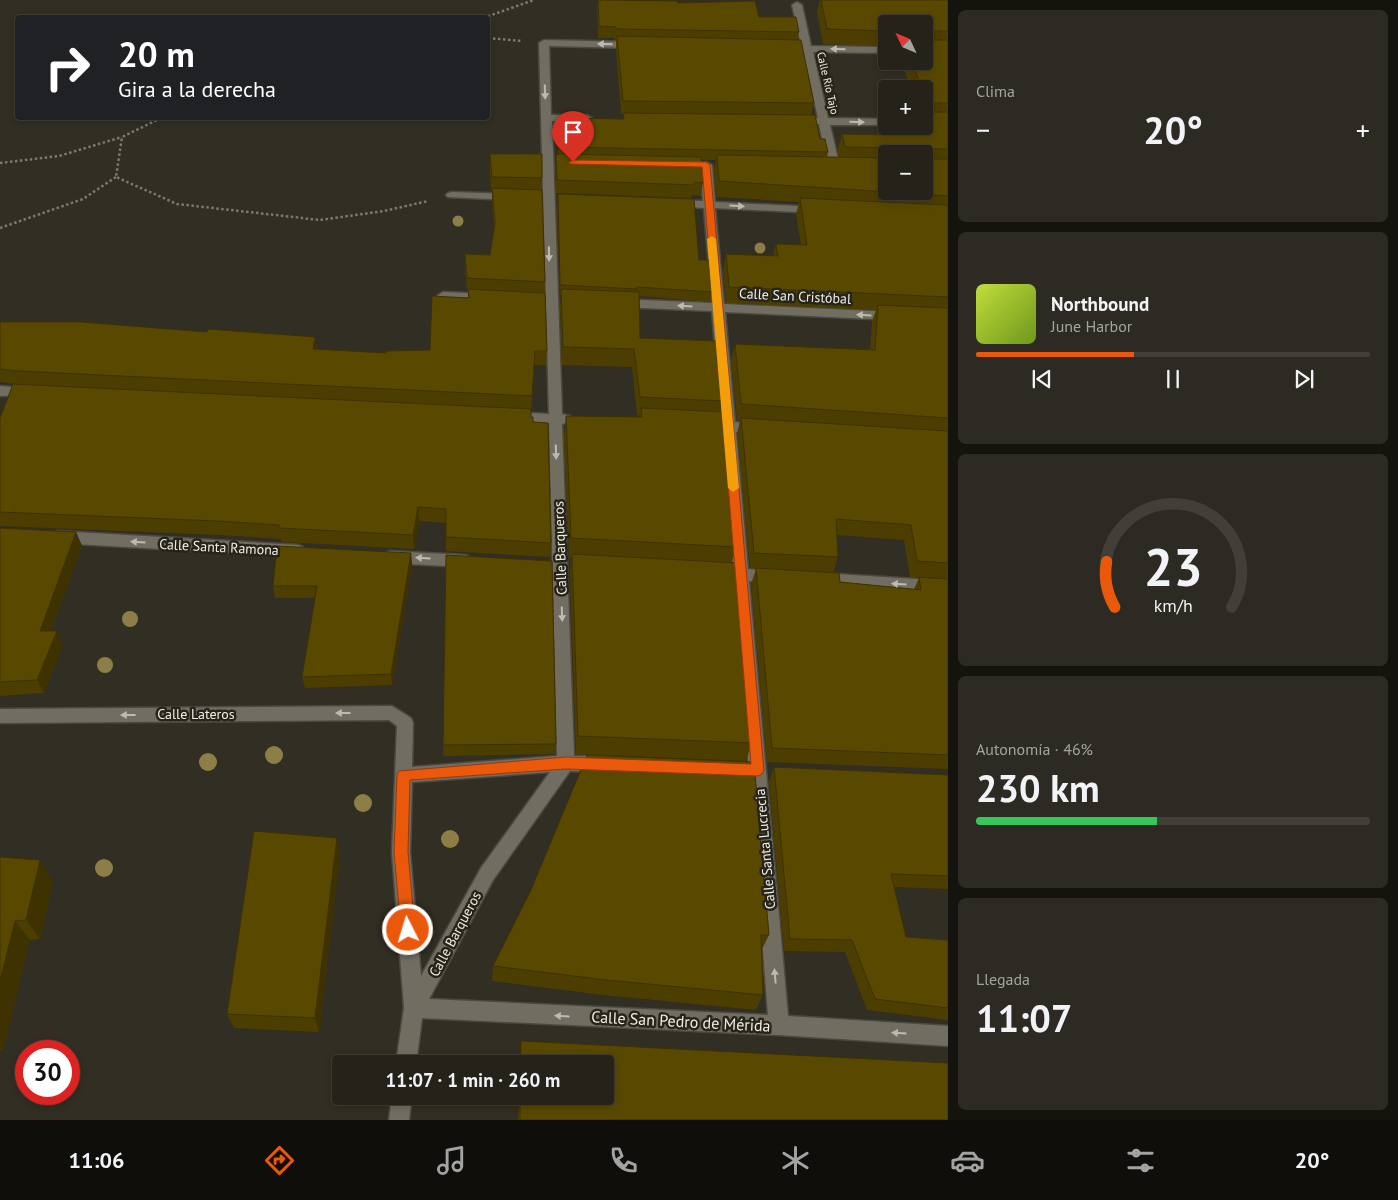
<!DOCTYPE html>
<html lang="es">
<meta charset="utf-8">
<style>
body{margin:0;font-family:"PT Sans",sans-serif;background:#2d2a23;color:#f1f3f6;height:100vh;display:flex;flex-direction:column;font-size:19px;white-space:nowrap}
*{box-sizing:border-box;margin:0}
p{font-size:16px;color:#a3a4a2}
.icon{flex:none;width:28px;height:28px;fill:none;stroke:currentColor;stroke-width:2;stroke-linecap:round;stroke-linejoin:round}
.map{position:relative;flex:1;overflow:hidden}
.side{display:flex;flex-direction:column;gap:10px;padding:10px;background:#14130e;width:450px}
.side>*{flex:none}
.guide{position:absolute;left:15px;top:15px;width:475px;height:105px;border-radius:5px;box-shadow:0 2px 8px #0003,0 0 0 1px #423f39;background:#202124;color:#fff;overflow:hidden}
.needle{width:32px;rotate:314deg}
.buttons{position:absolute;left:878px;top:15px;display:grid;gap:10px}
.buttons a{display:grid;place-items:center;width:55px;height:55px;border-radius:5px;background:#25221a;box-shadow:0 2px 8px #0003,0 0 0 1px #423f39;font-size:25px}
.speed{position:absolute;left:15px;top:1040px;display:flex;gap:10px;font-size:25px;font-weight:700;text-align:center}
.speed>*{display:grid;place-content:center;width:65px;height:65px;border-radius:50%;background:#25221a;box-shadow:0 2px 8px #0003,0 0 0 1px #423f39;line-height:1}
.speed .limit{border:8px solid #d22;background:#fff;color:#111}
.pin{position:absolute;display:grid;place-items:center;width:42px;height:42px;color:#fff;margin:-51px -21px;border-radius:50% 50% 50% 0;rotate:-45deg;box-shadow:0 0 5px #0007}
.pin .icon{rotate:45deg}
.me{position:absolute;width:55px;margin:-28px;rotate:355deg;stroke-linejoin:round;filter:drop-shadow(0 0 4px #0008)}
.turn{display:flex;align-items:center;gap:18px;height:105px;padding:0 20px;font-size:22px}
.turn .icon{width:65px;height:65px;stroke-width:2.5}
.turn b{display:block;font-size:35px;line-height:42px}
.big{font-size:38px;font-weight:700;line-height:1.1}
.side .card{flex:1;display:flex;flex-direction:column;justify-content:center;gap:8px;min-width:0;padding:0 18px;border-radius:8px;background:#2d2a23}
.side .dial{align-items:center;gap:0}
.dial svg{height:130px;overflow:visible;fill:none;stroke:#423f39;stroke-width:7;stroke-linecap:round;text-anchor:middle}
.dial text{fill:#f1f3f6;stroke:none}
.song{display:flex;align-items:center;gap:15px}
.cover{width:60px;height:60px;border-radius:8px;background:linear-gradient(135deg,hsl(70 70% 55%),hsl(80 70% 35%))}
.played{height:5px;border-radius:2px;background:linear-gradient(90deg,#ea580c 40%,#423f39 40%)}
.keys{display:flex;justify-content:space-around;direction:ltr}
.heat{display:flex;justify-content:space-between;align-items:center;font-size:28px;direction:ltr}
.charge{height:8px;border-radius:4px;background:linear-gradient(90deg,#34c759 46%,#423f39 0)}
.trip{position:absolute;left:332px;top:1055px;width:282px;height:50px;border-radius:5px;background:#25221a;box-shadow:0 2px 8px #0003,0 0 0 1px #423f39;font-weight:700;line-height:50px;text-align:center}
.tab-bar{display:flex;height:80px;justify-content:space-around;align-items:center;background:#0f0e0a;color:#a3a4a2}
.tab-bar .icon{width:35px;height:35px}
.tab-bar .active{color:#ea580c}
.tab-bar b{font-size:22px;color:#f1f3f6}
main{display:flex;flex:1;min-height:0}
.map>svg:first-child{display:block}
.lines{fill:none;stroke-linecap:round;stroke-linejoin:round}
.minor-casing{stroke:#4c4a40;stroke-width:3}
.path{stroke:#7c7a70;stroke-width:2.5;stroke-dasharray:2.5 2.5;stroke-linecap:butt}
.minor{fill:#716e61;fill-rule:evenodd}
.tree{fill:#8d7e47}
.wall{fill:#4c3e00;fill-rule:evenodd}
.shaded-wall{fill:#3e3200}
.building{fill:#584800;stroke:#3e3200}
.oneway{fill:#bdbbb1}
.route{fill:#ea580c;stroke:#983908}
.slow{fill:#f59e0b}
.labels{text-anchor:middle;stroke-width:5;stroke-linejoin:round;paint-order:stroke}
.far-street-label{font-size:11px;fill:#efeee6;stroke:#272419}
.street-label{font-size:14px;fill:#efeee6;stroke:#272419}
.near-street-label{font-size:16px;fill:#efeee6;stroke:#272419}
</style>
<main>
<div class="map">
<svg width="948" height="1120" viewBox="0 0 948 1120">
<rect width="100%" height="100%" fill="#312e23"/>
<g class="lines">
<defs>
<g id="minor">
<path d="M797,2L802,5L811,46L886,47V53L813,52L828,118L886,119V125H830L840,167L834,170L828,167L819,124H797L792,121L797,118H818L803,51H783L778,48L783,45H801L792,5Z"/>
<path d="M544,40L635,42L640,45L635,48L549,46L551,115H587L592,118L587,121H552L562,414L570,416L572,419L570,422L562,424L574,756H604L610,759L613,764L610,769L604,772L570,771L493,880L429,999L768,1015L734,580L715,577L712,573L715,569L733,568L722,431L701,429L699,426L701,423L721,422L712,311L620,307L614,303L620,299L712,303L704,208L675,206L669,203L675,200L703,201L700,165L706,162L712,165L715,202L817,207L823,210L817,213L715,208L724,304L894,312L900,316L894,320L725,312L735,422L763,425L765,428L763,431L736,432L748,569L779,572L782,576L779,580L774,582L749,581L788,1016L948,1026V1046L779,1035L422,1018L416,1064H396L404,1008L392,852L397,726L389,720L0,723V709L392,706L411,718L413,723L412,767L557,756L549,423L513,422L508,420L506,417L508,414L513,412L549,414L539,43ZM550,772L481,868L421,976L410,852L412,782Z"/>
<path d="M452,192L512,194L518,197L512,200L448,197L446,195L448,193Z"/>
<path d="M443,292L487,294L493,298L487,302L439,299L437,296Z"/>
<path d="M0,386L33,389L35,392L33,395L0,396Z"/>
<path d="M58,531L298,545L303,547L305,551L303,555L298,557L58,543L53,541L51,537L53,533Z"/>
<path d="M390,551L465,555L470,557L473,561L470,565L465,567L390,563L385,561L383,557L385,553Z"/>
<path d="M820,573L948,581V593L820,585L815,583L812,579L815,575Z"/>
<path d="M392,1096H412L409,1120H389Z"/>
</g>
</defs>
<!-- minor casing -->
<use href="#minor" class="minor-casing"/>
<!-- path -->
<g class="path">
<path d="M483,18L534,0"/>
<path d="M488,38L522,41"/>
<path d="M161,118L122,137L116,177L177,204L320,220L384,211L428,201"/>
<path d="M0,163L59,156L122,137"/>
<path d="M0,228L83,199L116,177"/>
</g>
<!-- minor -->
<use href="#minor" class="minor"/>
</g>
<!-- trees -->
<g class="tree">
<circle cx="458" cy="221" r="5.5"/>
<circle cx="760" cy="248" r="5.5"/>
<circle cx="130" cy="619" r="8"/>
<circle cx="105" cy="665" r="8"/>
<circle cx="274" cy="755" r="9"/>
<circle cx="208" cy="762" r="9"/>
<circle cx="363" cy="803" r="9"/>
<circle cx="450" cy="839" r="9"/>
<circle cx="104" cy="868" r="9"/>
</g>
<!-- wall -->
<g class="wall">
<path d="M598,0H635V1L678,3L759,17L799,32L797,40L814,103L811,115L820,139L828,152L827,157H839L837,150L842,134H891L894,126H924V89H911L901,61H924V24H886V46L823,44L817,12L820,0H948V769L767,762L751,584L756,569L750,568L737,434L740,420H737L731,360L735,344L870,349L872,321L876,310L726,303L723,270L726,254L773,256L776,244L801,245L796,214L799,202L717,197L714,171L716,160H702L703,183L701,196L692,195V198L556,193L555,168L556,155L558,154L560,118L623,119V114H621L616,49V40H615V38H598L597,8ZM886,154H924L886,191ZM837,535L904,540L910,577L919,578L914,589L840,582L833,573L838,557Z"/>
<path d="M490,154L542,178L541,190L547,351L546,365H534L531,417L533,422L551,543L550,557L446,551V523L419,521L414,549L282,542L281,539L220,535L0,526V418L15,384L0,382V322L315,337L317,349L386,353L430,350L468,297V291H467L465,268V254L490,255L494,228L492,202V191H491L490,169Z"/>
<path d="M558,194L699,260L712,292L710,302L639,296L640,338L723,401L721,412L736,547L732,562L752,743L746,761L576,754L570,574L571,558H569L564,437L566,416L640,417V416L637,415L632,367L562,365L560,307L561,295H560L557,204Z"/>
<path d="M0,528L76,532L82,546L51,631L63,645L44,693L0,696Z"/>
<path d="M411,553L412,565L392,685L305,688L302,677L315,598H275L273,586Z"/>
<path d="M556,744L555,754L443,756V745Z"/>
<path d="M774,767L948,775V889L894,887L906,937L948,940V1020L867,1010L845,952L784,951L769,781Z"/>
<path d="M337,838L340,855L319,1032L234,1028L227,1014Z"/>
<path d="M0,857L53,881L40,939L30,940L3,1051L0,1050Z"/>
<path d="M531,890L769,935L762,949L763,995L756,1010L603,995L492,981L493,966Z"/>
<path d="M521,1041L948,1120H518L519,1096H606V1064H520Z"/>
</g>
<!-- shaded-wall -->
<g class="shaded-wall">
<path d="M315,337L317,351L313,349Z"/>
<path d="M418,507L419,521L414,549L413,535Z"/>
<path d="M76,532L82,546L46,644L40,631Z"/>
<path d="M411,553L412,565L392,685L391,674Z"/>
<path d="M57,631L63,645L44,693L37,680Z"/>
<path d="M337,838L340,855L319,1032L315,1018Z"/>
<path d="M40,860L53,881L40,939L26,920Z"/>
<path d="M15,921L30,940L3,1051L0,1048V981Z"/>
</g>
<!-- building -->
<g class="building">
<path d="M598,0L678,1V3L755,1L759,17H796L799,32L616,29V27L599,26Z"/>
<path d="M821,0H948V31H929L927,38L929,40H948V103H928L924,93V89H922L912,61H924V24H886V31L827,29Z"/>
<path d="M617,36L801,40L814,103L623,101Z"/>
<path d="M931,112H948V149H929L927,157L929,159H948V196L719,181L717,155L886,158V191H924V154H892L891,148L845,147L842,134L898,135L894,126H924V116H933Z"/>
<path d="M623,113L815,115L820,139H825L828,152L558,147L560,118L624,119Z"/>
<path d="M490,154H542V178L492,177Z"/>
<path d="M558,154L701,157L703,183L694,182V185L557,180L556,155Z"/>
<path d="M492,188L542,190L545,282L467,278L465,254L490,255L495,223Z"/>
<path d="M558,194L694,199L699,260H709L712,292L637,287V289L560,285Z"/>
<path d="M800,198L948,205V297L729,287L726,254L778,256L776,244L807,245Z"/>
<path d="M468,289L545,293L547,351H535L532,396L18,371L0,369V322H81L207,332L208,329L315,337L313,349L386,353V351L430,350L432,296L469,298Z"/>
<path d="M561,289L639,292L640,338L718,341L723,401L640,397L634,349L563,347Z"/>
<path d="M878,305L948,308V418L741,404L735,344L875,350Z"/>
<path d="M13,384L531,409V417H533V422L548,423L551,543L446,537V509L418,507L413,535L279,528V525L216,521L0,512V418Z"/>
<path d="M641,408L725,412L736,547L571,538L566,416L642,417Z"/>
<path d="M741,418L948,431V563L917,561L911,525L836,519L838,557L754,553Z"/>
<path d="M0,528L76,532L40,631H57L37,680L0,682Z"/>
<path d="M277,546L411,553L391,674L302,677L317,586H273Z"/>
<path d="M572,554L738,563L752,743L578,736Z"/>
<path d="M446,555L552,561L556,744L443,745Z"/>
<path d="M756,568L839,573L840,582L921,590L919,577L948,579V755L772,748Z"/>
<path d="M587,755L754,762L769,935H761L763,995L606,980L493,966L531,890Z"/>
<path d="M774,767L948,775V876L891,874L906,937L948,940V1008L875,999L852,940L790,939Z"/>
<path d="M254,831L337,838L315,1018L227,1014Z"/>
<path d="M0,857L40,860L26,920L15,921L0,981Z"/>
<path d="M521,1041L948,1063V1120H520V1096H606V1064H521Z"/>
</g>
<!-- one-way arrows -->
<defs><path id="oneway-solid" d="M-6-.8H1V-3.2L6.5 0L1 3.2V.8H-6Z" transform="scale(1.25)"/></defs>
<g class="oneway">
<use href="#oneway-solid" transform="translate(605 44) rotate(-179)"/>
<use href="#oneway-solid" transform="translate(838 49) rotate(-179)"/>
<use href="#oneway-solid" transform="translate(545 92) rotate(88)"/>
<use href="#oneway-solid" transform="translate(857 122) rotate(1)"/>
<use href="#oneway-solid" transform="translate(737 206) rotate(3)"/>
<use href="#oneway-solid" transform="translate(549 254) rotate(89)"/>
<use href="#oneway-solid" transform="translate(685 306) rotate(-177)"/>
<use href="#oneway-solid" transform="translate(864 315) rotate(-177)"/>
<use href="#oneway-solid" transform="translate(556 452) rotate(88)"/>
<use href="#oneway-solid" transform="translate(138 542) rotate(-177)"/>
<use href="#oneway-solid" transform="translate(423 558) rotate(-177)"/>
<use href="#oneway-solid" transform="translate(899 584) rotate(-176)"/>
<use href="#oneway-solid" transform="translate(562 614) rotate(88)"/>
<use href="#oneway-solid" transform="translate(343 713) rotate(180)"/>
<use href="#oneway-solid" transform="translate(128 715) rotate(180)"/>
<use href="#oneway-solid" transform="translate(775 976) rotate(-95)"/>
<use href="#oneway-solid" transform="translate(562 1016) rotate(-177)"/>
<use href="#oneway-solid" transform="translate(899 1033) rotate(-176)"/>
</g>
<!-- route -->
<path class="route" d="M573,160L706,162L710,165L764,770L762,774L758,776L566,769L410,780L408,852L415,930L413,935L408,937L403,935L401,930L394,852L397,775L399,771L566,757L751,764L702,167L570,164L569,162Z"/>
<!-- slow -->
<path class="slow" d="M712,236L716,239L739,488L733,492L728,488L707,239Z"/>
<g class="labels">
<!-- far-street labels -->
<g class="far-street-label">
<text transform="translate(828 83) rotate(77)" y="4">Calle Río Tajo</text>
</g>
<!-- street labels -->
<g class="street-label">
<text transform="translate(795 296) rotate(3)" y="5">Calle San Cristóbal</text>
<text transform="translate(219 547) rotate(3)" y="5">Calle Santa Ramona</text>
<text transform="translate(560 548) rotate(-92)" y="5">Calle Barqueros</text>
<text x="196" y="719">Calle Lateros</text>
<text transform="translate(765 849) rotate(-95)" y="5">Calle Santa Lucrecia</text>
<text transform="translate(455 934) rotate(-62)" y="5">Calle Barqueros</text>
</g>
<!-- near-street labels -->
<g class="near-street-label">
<text transform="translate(681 1021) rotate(3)" y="6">Calle San Pedro de Mérida</text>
</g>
</g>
</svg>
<div class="buttons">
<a><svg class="needle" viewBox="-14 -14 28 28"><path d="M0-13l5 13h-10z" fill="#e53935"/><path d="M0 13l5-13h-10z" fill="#a3a4a2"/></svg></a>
<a>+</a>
<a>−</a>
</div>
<div class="speed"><div class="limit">30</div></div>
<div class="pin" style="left:573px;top:162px;background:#d93025"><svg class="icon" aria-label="arrive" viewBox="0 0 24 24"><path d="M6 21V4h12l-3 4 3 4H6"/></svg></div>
<svg class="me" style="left:408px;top:930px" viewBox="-20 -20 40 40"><circle r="17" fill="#ea580c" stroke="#fff" stroke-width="3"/><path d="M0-11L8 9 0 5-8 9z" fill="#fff"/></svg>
<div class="trip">11:07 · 1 min · 260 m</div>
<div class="guide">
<div class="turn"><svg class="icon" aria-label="right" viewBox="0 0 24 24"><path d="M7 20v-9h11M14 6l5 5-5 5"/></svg><div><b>20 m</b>Gira a la derecha</div></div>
</div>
</div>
<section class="side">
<div class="card"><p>Clima</p>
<div class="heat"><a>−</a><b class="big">20°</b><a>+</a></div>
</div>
<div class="card">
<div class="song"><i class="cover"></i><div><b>Northbound</b><p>June Harbor</p></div></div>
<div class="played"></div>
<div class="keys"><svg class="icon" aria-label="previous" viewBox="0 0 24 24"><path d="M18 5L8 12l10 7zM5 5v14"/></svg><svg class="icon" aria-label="pause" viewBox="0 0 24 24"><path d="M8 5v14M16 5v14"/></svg><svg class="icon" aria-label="next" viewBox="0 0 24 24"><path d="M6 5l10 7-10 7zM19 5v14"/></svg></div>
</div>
<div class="card dial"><svg viewBox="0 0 100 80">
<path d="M14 69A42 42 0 1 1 86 69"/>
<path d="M14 69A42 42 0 0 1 9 41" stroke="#ea580c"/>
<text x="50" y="56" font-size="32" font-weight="700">23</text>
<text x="50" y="72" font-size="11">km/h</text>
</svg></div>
<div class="card"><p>Autonomía · 46%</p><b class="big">230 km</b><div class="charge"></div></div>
<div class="card"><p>Llegada</p><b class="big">11:07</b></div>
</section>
</main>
<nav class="tab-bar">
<b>11:06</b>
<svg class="icon active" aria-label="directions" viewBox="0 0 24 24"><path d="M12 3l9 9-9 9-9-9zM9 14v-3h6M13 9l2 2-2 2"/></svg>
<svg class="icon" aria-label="music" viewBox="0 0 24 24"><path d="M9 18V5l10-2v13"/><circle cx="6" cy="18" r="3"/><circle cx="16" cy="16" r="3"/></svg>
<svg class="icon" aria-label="phone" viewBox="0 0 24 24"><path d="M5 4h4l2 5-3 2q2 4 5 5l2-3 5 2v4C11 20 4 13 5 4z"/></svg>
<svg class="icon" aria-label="climate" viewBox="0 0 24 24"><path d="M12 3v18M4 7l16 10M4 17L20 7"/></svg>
<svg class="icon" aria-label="car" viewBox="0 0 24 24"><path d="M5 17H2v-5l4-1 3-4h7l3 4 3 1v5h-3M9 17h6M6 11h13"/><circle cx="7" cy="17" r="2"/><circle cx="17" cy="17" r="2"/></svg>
<svg class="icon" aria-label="filters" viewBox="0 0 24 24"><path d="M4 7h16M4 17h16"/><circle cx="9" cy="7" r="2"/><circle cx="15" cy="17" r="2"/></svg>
<b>20°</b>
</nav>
